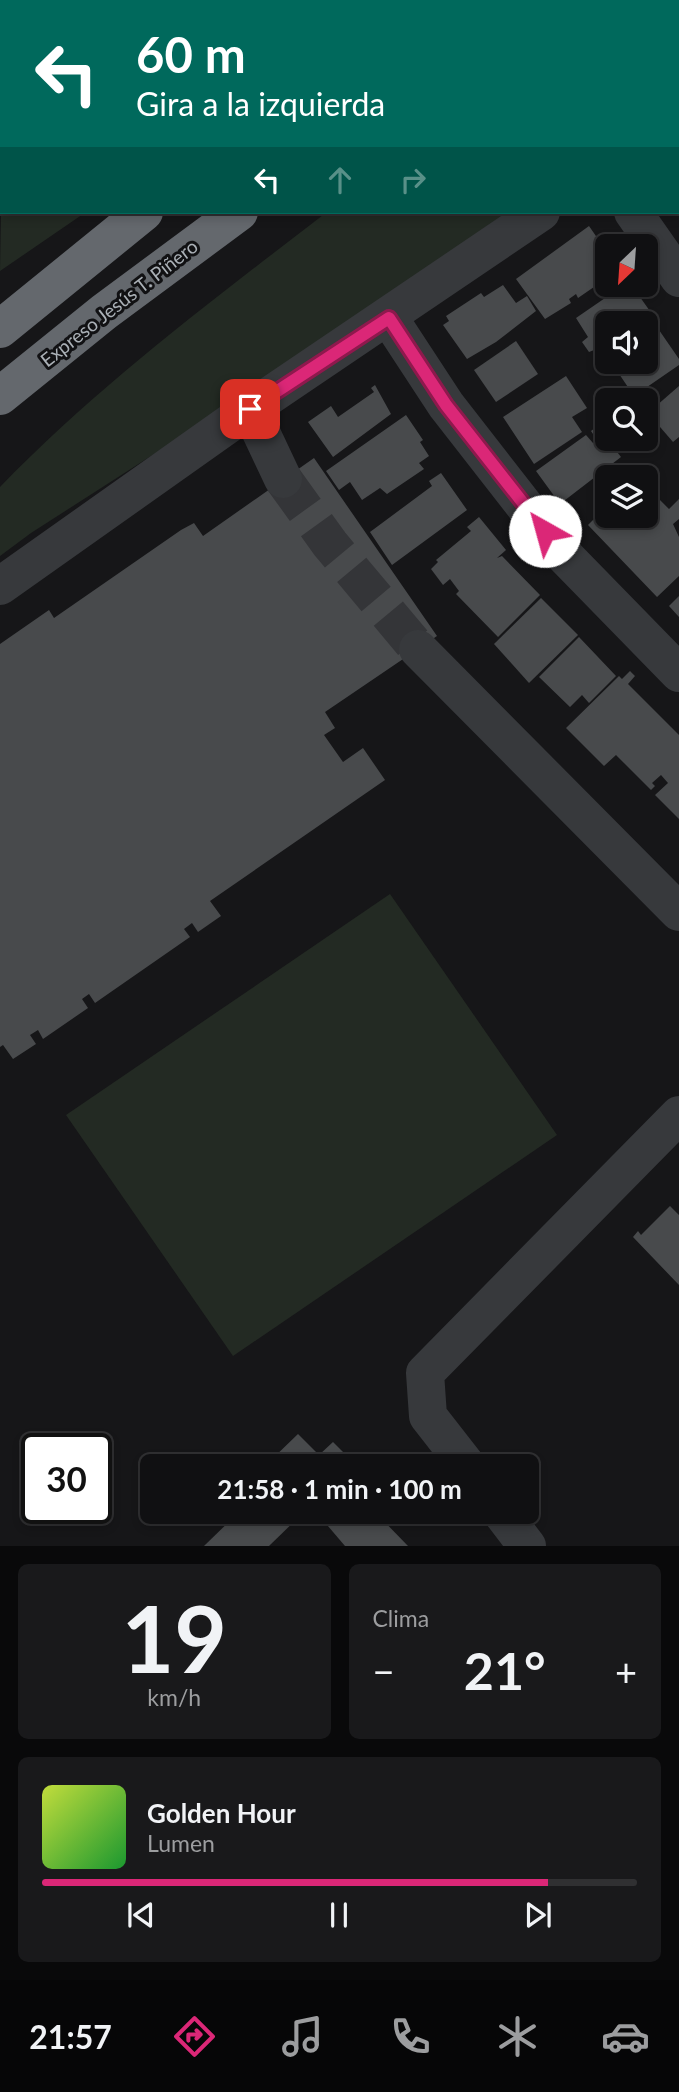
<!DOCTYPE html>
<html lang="es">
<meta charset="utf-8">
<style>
body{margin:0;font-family:Lato,sans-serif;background:#19191b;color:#f1f3f6;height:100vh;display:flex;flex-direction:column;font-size:26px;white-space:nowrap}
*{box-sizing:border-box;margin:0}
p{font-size:23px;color:#9c9d9f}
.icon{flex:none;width:38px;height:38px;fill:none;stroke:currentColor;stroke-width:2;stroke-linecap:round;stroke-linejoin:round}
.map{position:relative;height:1546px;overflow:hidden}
.panel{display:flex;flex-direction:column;gap:18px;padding:18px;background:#09090a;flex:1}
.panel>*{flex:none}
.top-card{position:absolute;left:0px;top:0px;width:679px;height:214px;box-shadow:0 4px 10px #0003,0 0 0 2px #303032;background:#00695c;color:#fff;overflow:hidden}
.needle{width:46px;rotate:205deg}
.buttons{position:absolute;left:595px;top:234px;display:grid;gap:14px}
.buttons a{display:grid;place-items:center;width:63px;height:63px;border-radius:10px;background:#101012;box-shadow:0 4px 10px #0003,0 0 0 2px #303032;font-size:35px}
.speed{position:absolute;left:21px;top:1433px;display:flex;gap:14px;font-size:35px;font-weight:700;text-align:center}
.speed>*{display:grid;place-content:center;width:91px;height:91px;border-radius:50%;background:#101012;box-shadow:0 4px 10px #0003,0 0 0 2px #303032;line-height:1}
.speed .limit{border:4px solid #111;border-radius:10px;background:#fff;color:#111}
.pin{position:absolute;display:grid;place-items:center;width:60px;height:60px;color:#fff;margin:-30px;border-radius:14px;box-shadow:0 4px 10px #0006}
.me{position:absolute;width:77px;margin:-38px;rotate:322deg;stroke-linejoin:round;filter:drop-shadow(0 0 5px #0008)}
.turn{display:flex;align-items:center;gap:24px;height:147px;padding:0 21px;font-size:32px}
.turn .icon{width:91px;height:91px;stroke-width:2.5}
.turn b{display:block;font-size:49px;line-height:60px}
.lanes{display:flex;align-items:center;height:66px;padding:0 21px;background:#0003;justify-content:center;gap:35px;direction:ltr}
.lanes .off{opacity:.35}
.big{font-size:52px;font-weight:700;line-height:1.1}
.panel .widget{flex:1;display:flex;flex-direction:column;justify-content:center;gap:10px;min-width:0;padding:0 24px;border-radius:10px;background:#19191b}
.panel .dial{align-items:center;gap:0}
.dial b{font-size:91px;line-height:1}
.song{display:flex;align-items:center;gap:21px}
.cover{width:84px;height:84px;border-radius:10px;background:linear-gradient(135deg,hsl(70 70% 55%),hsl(130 70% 35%))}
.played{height:7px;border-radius:4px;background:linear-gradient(90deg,#db2777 85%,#303032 85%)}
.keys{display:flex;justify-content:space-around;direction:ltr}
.heat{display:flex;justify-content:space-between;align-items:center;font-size:38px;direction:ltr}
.panel .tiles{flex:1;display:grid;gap:18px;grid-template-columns:1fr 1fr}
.widget:last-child{grid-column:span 2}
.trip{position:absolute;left:140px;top:1454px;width:399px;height:70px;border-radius:10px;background:#101012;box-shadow:0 4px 10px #0003,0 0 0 2px #303032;font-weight:700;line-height:70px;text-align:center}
.tabs{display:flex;height:112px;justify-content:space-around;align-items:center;background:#060607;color:#9c9d9f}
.tabs .icon{width:49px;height:49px}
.tabs .on{color:#db2777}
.tabs b{font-size:32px;color:#f1f3f6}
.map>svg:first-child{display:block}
.built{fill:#222324}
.green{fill:#232a23}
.building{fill:#484a4c}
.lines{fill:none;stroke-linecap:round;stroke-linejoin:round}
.minor-tunnel{stroke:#343538;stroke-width:38;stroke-dasharray:38 19;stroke-linecap:butt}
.path{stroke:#3e4043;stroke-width:4.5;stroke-dasharray:3.5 5;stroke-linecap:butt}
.minor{stroke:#37393c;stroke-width:38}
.highway{stroke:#64686d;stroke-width:38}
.route-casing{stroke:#8e194d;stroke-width:18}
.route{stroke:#db2777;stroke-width:12}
.labels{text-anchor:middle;stroke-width:6;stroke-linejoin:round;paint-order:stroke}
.street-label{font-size:19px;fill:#aab0b6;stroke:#111113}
</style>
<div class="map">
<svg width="679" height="1546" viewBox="0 0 679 1546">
<rect width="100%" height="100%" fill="#161618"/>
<!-- built -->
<path class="built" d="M0,0H96L2,2L0,89Z"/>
<!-- green -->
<g class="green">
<path d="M225,0H354L221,2Z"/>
<path d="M602,0H679V93L677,2H600Z"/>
<path d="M2,160V212H86L0,271Z"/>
<path d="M327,212H518L436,273L31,533L0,556V487C100,384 214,299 327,212Z"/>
<path d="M390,894L557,1135L233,1356L66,1115Z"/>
</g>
<!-- building -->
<g class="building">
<path d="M589,226L607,252V278L578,298L576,294L569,299L571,303L545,319L516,279Z"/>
<path d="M503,285L516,303L527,296L536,311L496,342L467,359L443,325L449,321L446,316L481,293L484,297Z"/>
<path d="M624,285L635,290L652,314L638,324H607V345L589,352L582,342L588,337L576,318Z"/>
<path d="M659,330L679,359V365L634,396L611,362H646V339Z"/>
<path d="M516,341L538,374L496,402L474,370Z"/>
<path d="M566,376L587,408L572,417L582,432L534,464L503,417Z"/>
<path d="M375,385L391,414L333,457L308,422L331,406L338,417L374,392L371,388Z"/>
<path d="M679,386V437L673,442L648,413Z"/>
<path d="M406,415L423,440L420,442L429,456L419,463L424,469L387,494L380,488L362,500L350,482L339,490L326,471Z"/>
<path d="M607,419V439L621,457L560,504L536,471L586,435L593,443L603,436L601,433L595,437L591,431Z"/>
<path d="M314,458L437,636L325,712L335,728L324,735L343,762L363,748L385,780L210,901L221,916L198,932L192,923L184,929L190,937L95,1003L89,994L82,999L88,1008L43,1039L38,1030L30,1035L36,1044L13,1059L3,1045L0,1047V644L49,610L54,618L181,530L194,523L203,536Z"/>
<path d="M441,473L467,510L392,565L370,532L432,486L429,481Z"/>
<path d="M654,494L669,509L679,499V519L673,524L679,537V576L657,597L588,525L607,506V516H646V495L650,499Z"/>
<path d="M479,517L506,550L497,558L502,556L540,595L498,637L456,594L459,591L450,579L443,585L431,569L438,562L436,560L471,531L467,527Z"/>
<path d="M679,596V617L669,606Z"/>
<path d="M541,598L578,635L529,683L494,644Z"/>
<path d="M579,637L616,676L589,703L582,695L570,707L539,677Z"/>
<path d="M630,671L635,676L628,684L679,735V819L655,795L668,783L661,775L652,783L655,786L651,790L616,755L604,766L566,728L619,676L622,679Z"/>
<path d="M670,1206L679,1215V1285L633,1237L638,1231L641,1235Z"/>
<path d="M298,1434L319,1455L333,1442L353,1462L349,1466H271L268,1463Z"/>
<path d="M239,1512H304L269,1546H204Z"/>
<path d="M316,1512H375L408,1546H345Z"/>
</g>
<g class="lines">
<!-- minor-tunnel -->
<path class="minor-tunnel" d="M283,479L330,544L418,649"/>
<!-- path -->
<g class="path">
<path d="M645,0L646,2"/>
<path d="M677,67L679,71"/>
</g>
<!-- minor -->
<g class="minor">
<path d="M146,2L150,0"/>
<path d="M677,113L679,112"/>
<path d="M0,126L2,125"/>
<path d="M633,212L679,278"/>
<path d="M389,318L446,405L559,550L679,673"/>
<path d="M250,409L283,479"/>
<path d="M0,586L250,409L541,212"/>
<path d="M418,649L679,912"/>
<path d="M467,1466L428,1416L425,1373L679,1115"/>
<path d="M501,1512L527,1546"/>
</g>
<!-- highway -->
<g class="highway">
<path d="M409,2L411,0"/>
<path d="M536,2L539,0"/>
<path d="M0,329L144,212"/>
<path d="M0,396L104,312L239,212"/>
</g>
</g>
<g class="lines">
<defs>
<path id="route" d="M250,409L389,318L446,405L545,531"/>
</defs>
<!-- route casing -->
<use href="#route" class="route-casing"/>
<!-- route -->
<use href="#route" class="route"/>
</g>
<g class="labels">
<!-- street labels -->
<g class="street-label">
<text transform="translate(119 303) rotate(-38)" y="7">Expreso Jesús T. Piñero</text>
</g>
</g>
</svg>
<div class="buttons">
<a><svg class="needle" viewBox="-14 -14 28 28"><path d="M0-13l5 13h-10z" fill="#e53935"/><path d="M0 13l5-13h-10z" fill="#9c9d9f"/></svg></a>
<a><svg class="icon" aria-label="sound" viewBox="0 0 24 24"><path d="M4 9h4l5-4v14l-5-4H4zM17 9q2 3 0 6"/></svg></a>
<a><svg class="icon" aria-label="search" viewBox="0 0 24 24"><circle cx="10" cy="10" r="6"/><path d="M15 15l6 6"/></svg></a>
<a><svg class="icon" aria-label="layers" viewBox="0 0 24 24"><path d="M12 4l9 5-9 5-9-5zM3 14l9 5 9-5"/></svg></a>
</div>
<div class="speed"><div class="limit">30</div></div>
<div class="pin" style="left:250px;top:409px;background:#d93025"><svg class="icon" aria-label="arrive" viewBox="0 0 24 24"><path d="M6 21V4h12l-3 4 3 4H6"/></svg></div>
<svg class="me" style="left:545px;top:531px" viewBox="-20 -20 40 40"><circle r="19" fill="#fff"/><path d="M0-13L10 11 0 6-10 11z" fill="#db2777"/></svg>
<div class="trip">21:58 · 1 min · 100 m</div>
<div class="top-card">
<div class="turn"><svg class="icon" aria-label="left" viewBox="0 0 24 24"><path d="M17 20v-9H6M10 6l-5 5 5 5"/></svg><div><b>60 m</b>Gira a la izquierda</div></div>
<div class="lanes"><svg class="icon" aria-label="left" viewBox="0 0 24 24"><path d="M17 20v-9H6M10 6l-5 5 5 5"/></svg><svg class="icon off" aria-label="ahead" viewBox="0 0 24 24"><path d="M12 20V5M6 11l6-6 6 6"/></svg><svg class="icon off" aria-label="right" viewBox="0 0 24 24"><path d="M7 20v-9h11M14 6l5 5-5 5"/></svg></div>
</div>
</div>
<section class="panel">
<div class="tiles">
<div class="widget dial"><b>19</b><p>km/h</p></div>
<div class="widget"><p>Clima</p>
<div class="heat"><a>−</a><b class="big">21°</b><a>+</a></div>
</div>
<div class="widget">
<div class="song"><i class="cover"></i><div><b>Golden Hour</b><p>Lumen</p></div></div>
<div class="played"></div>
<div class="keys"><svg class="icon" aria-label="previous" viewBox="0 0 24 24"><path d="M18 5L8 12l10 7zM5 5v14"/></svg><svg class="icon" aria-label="pause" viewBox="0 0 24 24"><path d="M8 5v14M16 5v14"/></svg><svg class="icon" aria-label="next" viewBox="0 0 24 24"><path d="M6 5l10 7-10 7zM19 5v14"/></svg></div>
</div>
</div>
</section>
<nav class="tabs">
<b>21:57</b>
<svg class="icon on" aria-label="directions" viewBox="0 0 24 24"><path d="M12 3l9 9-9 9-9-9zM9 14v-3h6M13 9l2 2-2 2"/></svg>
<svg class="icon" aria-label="music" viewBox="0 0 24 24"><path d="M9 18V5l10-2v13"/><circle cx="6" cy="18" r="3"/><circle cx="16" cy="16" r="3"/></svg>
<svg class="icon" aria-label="phone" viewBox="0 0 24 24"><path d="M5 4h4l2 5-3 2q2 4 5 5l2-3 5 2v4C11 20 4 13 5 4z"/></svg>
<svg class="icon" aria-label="climate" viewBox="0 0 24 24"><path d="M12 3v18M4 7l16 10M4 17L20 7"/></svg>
<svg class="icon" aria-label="car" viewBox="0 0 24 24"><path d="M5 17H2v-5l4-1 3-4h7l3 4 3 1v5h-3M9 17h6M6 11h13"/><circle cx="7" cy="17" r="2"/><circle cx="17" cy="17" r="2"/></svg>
</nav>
